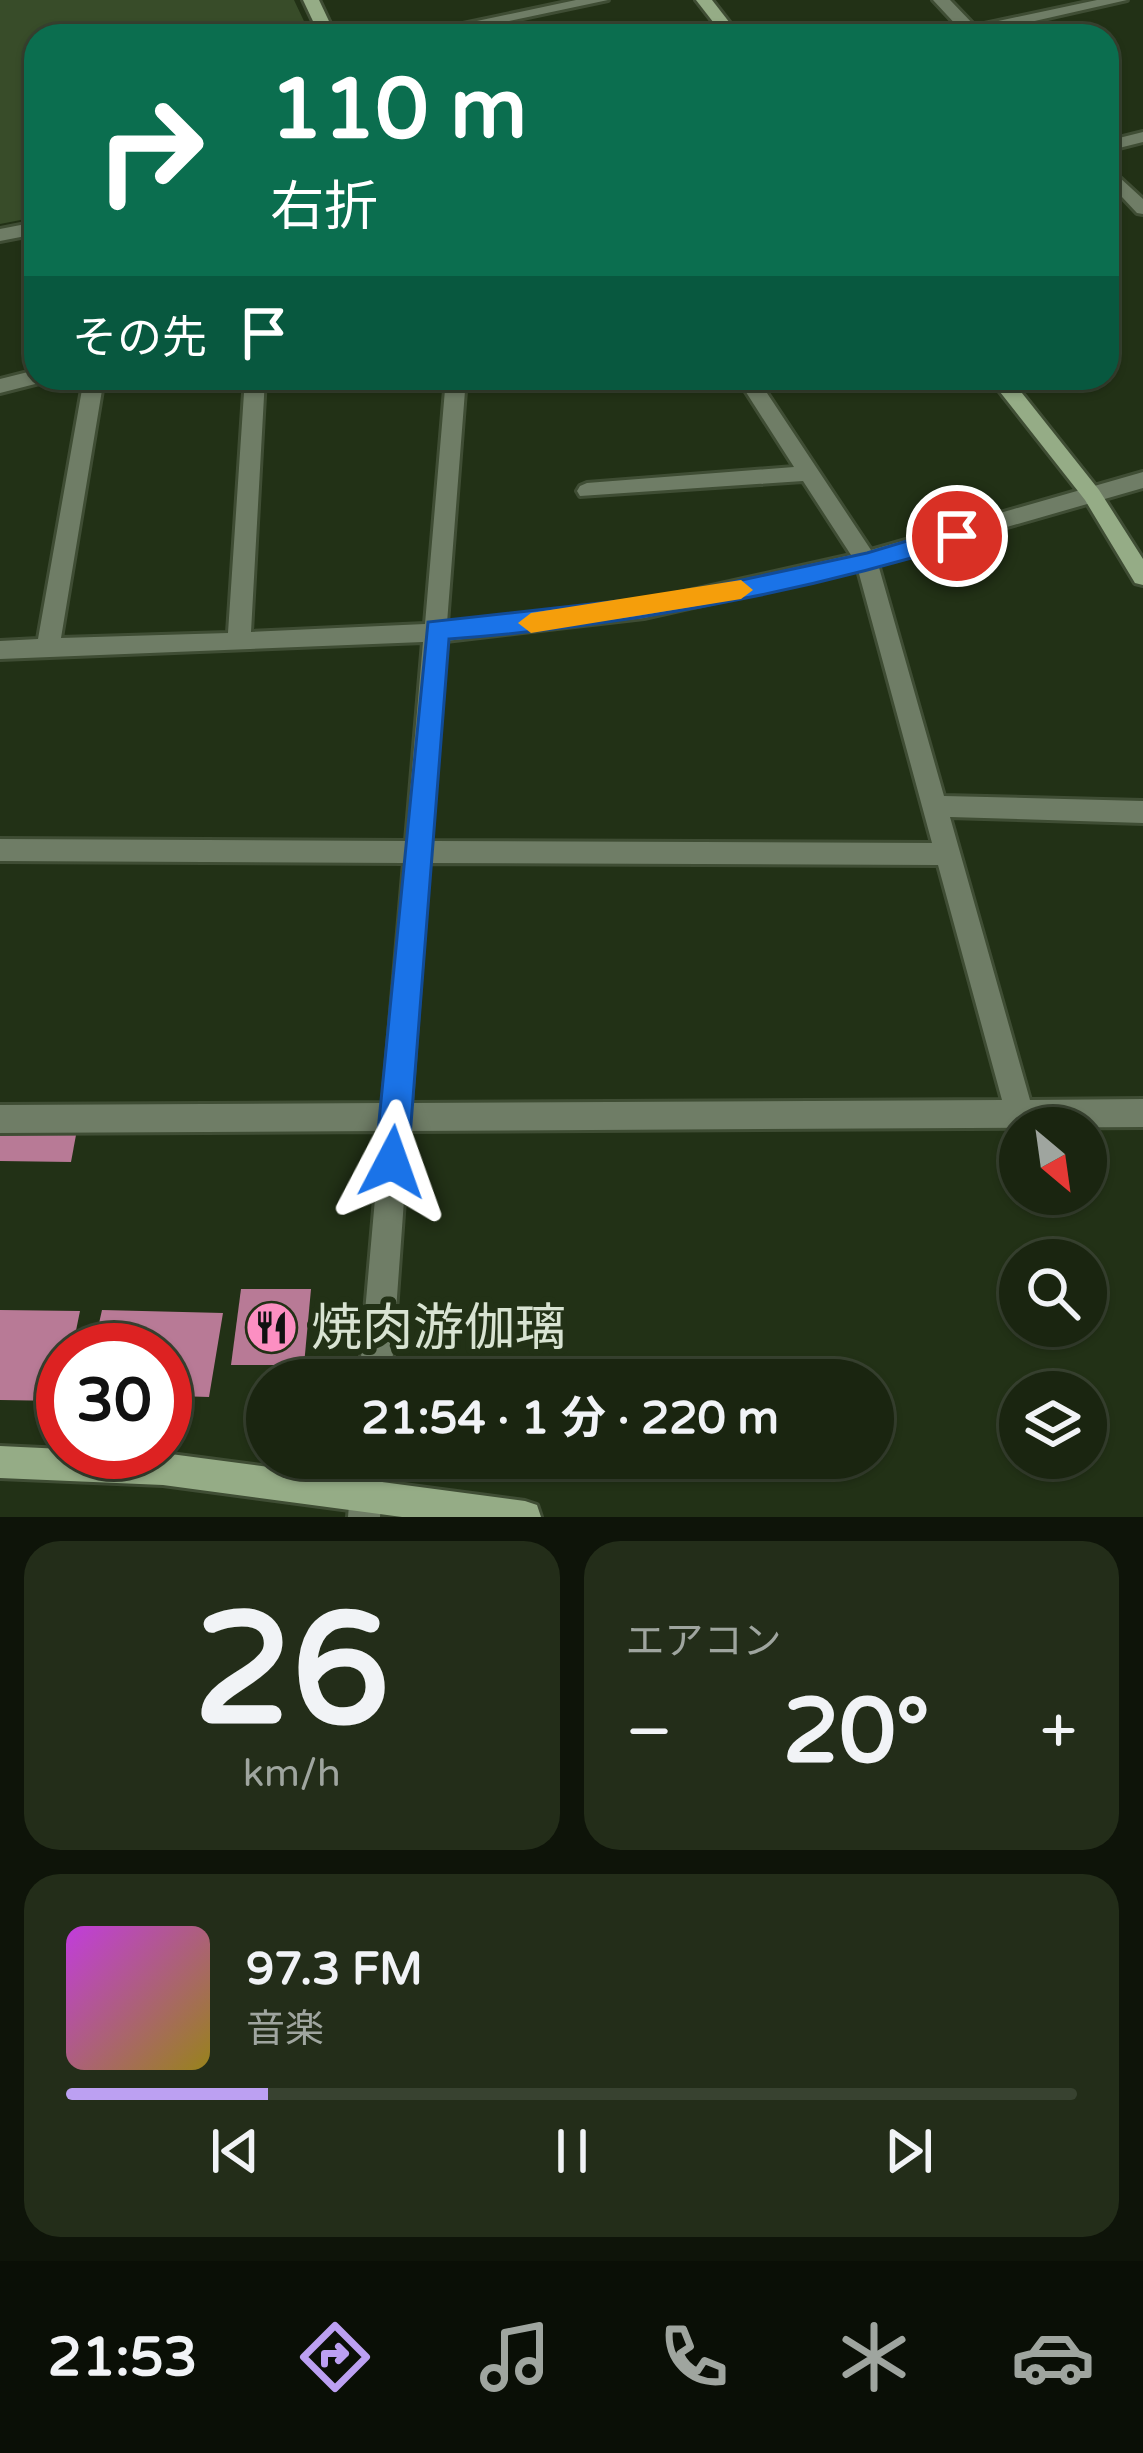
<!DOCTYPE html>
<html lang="ja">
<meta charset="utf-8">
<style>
body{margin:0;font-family:"Varela Round","Noto Sans JP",sans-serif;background:#232d19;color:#f1f3f6;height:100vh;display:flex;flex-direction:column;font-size:45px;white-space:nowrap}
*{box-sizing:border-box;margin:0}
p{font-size:39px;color:#9fa59f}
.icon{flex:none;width:66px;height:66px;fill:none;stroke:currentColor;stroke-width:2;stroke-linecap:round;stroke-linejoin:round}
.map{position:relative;height:1517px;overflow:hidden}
.panel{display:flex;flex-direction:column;gap:24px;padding:24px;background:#0e1409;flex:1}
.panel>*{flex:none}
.hud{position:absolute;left:24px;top:24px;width:1095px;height:366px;border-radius:36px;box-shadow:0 3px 9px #0004,0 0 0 3px #384230;background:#0b6e4f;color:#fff;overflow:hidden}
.needle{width:78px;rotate:151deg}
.buttons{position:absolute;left:999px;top:1107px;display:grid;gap:24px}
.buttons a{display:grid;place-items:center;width:108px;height:108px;border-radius:50%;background:#1a2510;box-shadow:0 3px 9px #0004,0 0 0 3px #384230;font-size:60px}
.speed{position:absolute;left:36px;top:1323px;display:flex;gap:24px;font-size:60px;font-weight:700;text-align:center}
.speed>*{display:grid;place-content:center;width:156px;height:156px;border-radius:50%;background:#1a2510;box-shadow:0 3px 9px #0004,0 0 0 3px #384230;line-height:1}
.speed .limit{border:18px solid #d22;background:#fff;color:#111}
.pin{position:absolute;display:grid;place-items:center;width:102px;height:102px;color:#fff;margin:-51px;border:6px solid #fff;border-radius:50%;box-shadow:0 3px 12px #0007}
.me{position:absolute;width:132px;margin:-66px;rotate:4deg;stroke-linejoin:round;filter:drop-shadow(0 0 9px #0008)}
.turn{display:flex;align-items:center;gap:42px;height:252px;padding:0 48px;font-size:54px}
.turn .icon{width:156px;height:156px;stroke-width:2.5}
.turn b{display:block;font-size:84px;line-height:102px}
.then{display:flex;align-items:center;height:114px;padding:0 48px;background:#0003;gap:24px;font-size:45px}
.big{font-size:90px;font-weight:700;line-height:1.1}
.panel .card{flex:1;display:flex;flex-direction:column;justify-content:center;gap:18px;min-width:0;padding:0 42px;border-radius:36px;background:#232d19}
.panel .dial{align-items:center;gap:0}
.dial b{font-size:156px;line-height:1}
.song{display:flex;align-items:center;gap:36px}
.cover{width:144px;height:144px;border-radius:18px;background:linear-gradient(135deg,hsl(290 70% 55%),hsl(50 70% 35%))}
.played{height:12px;border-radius:6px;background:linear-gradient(90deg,#bca0f2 20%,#384230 20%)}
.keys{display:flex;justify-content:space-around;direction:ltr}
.heat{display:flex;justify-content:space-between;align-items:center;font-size:66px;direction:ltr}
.panel .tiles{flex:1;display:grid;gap:24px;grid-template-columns:1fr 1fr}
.card:last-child{grid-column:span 2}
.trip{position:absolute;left:246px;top:1359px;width:648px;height:120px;border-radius:60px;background:#1a2510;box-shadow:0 3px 9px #0004,0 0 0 3px #384230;font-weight:700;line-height:120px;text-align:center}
.dock{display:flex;height:192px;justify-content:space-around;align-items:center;background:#0a0f06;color:#9fa59f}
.dock .icon{width:84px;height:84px}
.dock .selected{color:#bca0f2}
.dock b{font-size:54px;color:#f1f3f6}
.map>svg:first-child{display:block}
.green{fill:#384c29}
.building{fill:#b87a96}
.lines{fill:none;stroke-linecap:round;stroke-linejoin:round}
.street-casing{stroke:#3f4d34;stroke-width:6}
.secondary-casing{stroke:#3f4d34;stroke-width:6}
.street{fill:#6f7d66;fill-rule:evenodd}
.secondary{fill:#95ac86;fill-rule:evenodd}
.route{fill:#1a73e8;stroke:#114b97;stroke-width:3}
.slow{fill:#f59e0b}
.labels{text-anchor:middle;stroke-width:12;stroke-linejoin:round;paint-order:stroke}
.near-poi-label{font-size:51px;fill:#d8e3d2;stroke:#223116;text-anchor:start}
</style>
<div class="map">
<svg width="1143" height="1517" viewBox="0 0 1143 1517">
<rect width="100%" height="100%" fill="#223116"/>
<!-- green -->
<path class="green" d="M0,0H294L311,36H36V217L0,224Z"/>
<!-- building -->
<g class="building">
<path d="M0,1135H76L71,1162L0,1161Z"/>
<path d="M241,1289H311L304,1365H231Z"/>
<path d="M0,1310L80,1311L72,1350H63L62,1401L0,1400Z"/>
<path d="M102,1310L223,1313L209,1397L176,1396L179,1374H165V1350H93Z"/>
</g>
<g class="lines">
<defs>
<g id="street">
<path d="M576,0H608L438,36H406Z"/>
<path d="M933,0H950L975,26L1097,0H1127L982,33L984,36H939L960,29Z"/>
<path d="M1143,132V142L1107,151V141Z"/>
<path d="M1107,166L1143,199V214L1137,213L1107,181Z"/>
<path d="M36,222V234L0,241V229Z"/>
<path d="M36,370V378H45L43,382L0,393V379Z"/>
<path d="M84,378H104L61,638L228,633L245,378H265L251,632L425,624L446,378H466L447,623L644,601L851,555L803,481L580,496L577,491L580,486L587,483L794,467L737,378H757L871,550L1143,472V488L878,564L944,796L1143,801V823L950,817L1030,1100L1143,1099V1127L409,1131L391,1380H359L381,1131L0,1133V1105L383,1103L404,863L0,861V839L406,841L423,642L0,659V641L38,639ZM858,570L932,843L431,841L446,641L644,618ZM429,863L938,865L1002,1100L411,1103Z"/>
<path d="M353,1458H385L380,1517H348Z"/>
</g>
<g id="secondary">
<path d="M303,0H319L336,36H320Z"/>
<path d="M696,0H712L740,36H724Z"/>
<path d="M989,378H1010L1099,490L1143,559V585L1135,583L1085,500Z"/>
<path d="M0,1446L63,1449V1452L163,1453L525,1501L537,1505L541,1517H402L163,1485L0,1478Z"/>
</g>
</defs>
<!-- street casing -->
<use href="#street" class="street-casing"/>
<!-- secondary casing -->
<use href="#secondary" class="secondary-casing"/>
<!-- street -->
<use href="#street" class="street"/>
<!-- secondary -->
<use href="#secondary" class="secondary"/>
</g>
<!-- route -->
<path class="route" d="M957,526L969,536L966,542C797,594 625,626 449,639L408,1162L403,1173L392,1178L380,1173L375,1162L428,622L672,595L867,553Z"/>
<!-- slow -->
<path class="slow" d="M741,580L753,590L741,599L531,633L518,623L531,613Z"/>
<!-- icons -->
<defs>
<symbol id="restaurant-disc" viewBox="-11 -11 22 22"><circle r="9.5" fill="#fc8fc2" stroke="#223116"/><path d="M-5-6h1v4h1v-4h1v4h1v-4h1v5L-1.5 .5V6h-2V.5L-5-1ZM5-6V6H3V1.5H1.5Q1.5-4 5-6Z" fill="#111"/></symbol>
</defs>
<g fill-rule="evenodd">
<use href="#restaurant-disc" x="242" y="1298" width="59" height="59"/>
</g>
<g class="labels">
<!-- near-poi labels -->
<g class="near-poi-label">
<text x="311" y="1345">焼肉游伽璃</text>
</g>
</g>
</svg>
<div class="buttons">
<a><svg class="needle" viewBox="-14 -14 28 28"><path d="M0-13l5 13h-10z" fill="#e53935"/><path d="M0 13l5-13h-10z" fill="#9fa59f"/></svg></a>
<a><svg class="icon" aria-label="search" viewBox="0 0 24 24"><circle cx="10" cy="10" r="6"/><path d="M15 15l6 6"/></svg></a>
<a><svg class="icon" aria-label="layers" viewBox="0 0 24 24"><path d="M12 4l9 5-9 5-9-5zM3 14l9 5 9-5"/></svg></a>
</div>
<div class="speed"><div class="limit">30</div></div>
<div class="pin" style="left:957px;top:536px;background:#d93025"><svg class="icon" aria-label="arrive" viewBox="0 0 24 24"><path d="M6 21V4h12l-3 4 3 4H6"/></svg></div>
<svg class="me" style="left:392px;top:1162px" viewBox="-20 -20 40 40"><path d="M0-17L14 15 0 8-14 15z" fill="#1a73e8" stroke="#fff" stroke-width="4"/></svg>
<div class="trip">21:54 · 1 分 · 220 m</div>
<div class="hud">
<div class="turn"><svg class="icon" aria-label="right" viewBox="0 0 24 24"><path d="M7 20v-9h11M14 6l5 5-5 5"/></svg><div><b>110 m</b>右折</div></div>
<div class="then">その先<svg class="icon" aria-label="arrive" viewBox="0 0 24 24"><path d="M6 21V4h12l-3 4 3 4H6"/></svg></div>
</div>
</div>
<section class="panel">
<div class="tiles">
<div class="card dial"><b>26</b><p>km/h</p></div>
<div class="card"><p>エアコン</p>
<div class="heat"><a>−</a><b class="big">20°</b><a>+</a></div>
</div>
<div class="card">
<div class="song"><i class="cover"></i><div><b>97.3 FM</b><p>音楽</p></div></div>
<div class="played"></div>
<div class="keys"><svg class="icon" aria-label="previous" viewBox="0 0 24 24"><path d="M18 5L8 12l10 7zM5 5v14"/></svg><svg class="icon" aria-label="pause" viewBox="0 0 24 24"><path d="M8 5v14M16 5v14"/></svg><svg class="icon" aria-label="next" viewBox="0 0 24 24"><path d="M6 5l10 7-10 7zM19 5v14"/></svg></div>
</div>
</div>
</section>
<nav class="dock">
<b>21:53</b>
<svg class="icon selected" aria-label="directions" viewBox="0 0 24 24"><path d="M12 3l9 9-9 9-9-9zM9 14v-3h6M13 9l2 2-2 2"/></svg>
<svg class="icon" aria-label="music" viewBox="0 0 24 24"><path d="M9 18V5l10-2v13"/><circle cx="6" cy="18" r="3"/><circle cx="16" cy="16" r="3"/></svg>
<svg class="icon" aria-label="phone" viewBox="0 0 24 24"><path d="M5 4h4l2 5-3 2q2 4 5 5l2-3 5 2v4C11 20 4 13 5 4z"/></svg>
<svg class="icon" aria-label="climate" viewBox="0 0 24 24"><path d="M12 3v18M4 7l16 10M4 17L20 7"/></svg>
<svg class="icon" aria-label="car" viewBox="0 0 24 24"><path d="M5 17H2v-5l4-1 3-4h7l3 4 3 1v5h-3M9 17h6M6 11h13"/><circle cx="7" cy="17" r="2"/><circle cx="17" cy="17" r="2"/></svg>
</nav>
